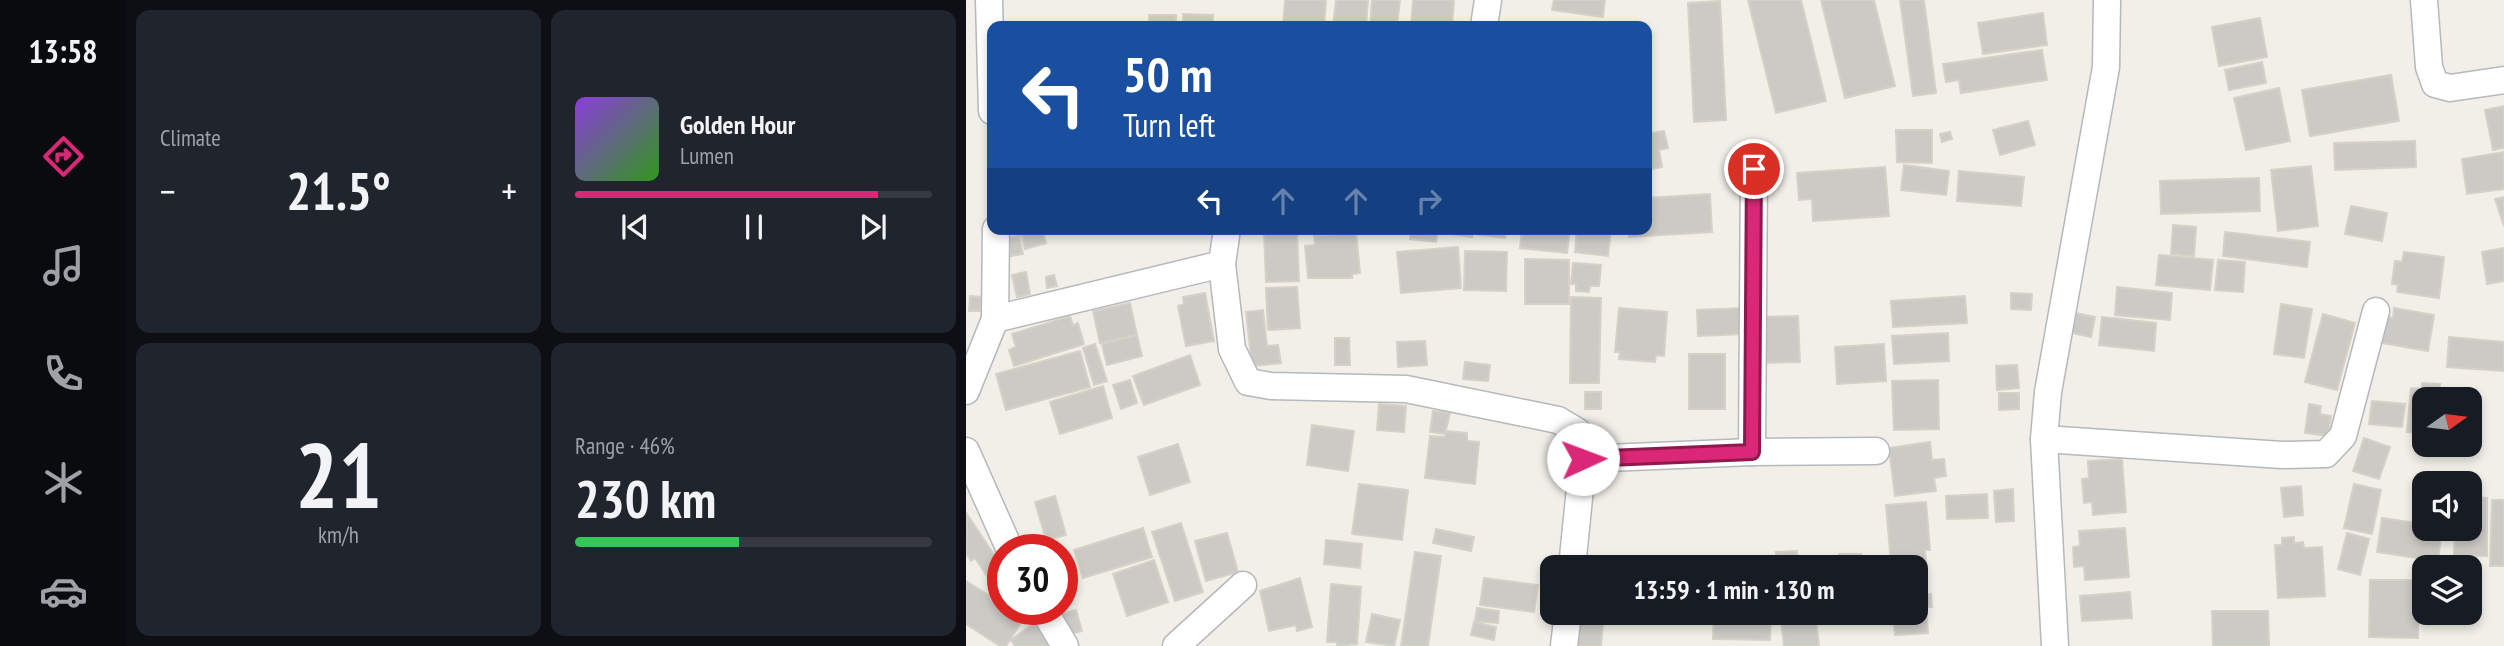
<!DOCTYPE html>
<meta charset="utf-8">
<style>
body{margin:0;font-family:"PT Sans Narrow",sans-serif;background:#20242c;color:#f1f3f6;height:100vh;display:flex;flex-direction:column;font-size:26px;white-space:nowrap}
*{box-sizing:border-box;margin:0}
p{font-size:23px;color:#9ea1a6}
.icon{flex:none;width:38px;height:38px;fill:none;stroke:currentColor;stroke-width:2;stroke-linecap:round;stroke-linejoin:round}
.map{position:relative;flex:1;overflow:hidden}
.sheet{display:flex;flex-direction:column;gap:10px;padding:10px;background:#0d0f14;width:840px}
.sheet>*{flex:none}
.banner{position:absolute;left:21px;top:21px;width:665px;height:214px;border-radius:14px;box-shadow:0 4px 10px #0003;background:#1a4fa0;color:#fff;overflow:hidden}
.needle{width:46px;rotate:76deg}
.fabs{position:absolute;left:1446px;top:387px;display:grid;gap:14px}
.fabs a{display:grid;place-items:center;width:70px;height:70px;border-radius:14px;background:#171b24;box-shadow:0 4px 10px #0003;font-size:35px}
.speed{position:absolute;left:21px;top:534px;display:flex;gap:14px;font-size:35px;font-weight:700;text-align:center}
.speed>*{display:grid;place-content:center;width:91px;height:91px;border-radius:50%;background:#171b24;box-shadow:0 4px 10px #0003;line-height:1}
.speed .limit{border:10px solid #d22;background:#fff;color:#111}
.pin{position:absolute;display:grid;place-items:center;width:60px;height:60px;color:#fff;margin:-30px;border:4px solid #fff;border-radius:50%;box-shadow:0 2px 7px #0007}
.me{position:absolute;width:77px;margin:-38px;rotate:88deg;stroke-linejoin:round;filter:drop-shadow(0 0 5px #0008)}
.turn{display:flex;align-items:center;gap:24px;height:147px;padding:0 21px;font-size:32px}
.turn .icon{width:91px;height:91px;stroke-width:2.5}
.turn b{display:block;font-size:49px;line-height:60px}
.lanes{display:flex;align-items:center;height:66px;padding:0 21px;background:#0003;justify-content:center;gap:35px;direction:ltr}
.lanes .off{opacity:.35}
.big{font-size:52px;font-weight:600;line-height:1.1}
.sheet .card{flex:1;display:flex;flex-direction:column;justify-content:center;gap:10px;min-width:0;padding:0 24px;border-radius:14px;background:#20242c}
.sheet .dial{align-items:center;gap:0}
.dial b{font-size:91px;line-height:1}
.song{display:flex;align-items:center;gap:21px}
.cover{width:84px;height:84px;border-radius:10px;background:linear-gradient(135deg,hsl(270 70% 55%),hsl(110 70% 35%))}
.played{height:7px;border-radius:4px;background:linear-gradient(90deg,#db2777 85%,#363941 85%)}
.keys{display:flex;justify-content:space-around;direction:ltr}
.heat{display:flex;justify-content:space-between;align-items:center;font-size:38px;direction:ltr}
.charge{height:10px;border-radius:5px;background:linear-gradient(90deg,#34c759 46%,#363941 0)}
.sheet .tiles{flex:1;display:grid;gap:10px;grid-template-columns:repeat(2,1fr)}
.trip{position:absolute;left:574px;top:555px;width:388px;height:70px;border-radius:14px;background:#171b24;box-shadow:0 4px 10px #0003;font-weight:600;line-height:70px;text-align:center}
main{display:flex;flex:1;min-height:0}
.tab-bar{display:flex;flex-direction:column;width:126px;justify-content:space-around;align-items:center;background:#090b0e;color:#9ea1a6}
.tab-bar .icon{width:49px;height:49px}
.tab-bar .selected{color:#db2777}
.tab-bar b{font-size:32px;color:#f1f3f6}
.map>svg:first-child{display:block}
.building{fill:#cccac5;stroke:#d6d1c6;stroke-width:2}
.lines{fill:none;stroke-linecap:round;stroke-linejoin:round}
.minor-casing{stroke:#b5b8bc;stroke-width:29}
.minor{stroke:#fff;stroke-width:26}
.route-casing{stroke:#8e194d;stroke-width:18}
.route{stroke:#db2777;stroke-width:12}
</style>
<main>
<nav class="tab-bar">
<b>13:58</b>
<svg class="icon selected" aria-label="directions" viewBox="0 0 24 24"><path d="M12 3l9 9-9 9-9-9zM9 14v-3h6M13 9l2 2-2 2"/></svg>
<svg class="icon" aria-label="music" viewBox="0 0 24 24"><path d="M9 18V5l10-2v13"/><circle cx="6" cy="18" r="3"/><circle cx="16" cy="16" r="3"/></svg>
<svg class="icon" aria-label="phone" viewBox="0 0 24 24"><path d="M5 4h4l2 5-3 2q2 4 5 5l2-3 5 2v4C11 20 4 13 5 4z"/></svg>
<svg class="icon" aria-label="climate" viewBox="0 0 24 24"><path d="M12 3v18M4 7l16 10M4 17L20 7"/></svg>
<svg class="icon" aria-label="car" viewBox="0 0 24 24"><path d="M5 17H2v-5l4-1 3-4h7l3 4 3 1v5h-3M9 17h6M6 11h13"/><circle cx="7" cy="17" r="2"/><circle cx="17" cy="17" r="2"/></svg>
</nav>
<section class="sheet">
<div class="tiles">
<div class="card"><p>Climate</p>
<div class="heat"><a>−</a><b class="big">21.5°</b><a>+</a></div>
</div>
<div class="card">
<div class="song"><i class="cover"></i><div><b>Golden Hour</b><p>Lumen</p></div></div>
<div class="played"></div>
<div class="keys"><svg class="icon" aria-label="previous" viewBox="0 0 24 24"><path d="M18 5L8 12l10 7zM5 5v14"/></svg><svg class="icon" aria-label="pause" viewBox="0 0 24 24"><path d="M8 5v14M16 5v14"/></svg><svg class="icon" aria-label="next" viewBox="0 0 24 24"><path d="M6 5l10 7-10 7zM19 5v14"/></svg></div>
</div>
<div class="card dial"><b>21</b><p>km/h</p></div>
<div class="card"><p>Range · 46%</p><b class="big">230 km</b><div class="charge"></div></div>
</div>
</section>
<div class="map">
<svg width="1538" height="646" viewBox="0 0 1538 646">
<rect width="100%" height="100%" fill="#f1efe8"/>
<!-- building -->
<g class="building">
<path d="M319,0H360L358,26H317Z"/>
<path d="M370,0H402L400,26H367Z"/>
<path d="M406,0H434L431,26H404Z"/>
<path d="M447,0H488L486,26H445Z"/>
<path d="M588,0H639L637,17L586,10Z"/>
<path d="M782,0H835L860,101L810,113Z"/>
<path d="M855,0H908L929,86L879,98Z"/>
<path d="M934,0H958L970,93L947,96Z"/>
<path d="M754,1L760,120L728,122L722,3Z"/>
<path d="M1077,13L1081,45L1017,54L1012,23Z"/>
<path d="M217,14L247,15V26H217Z"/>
<rect x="183" y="15" width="27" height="11"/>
<path d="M1294,18L1301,57L1253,66L1246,27Z"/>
<path d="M1076,50L1081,80L995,93L993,80L980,82L977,64Z"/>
<path d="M1296,62L1300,83L1263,90L1259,70Z"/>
<path d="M1425,75L1433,121L1344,136L1336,90Z"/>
<path d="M1313,88L1324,141L1280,150L1268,98Z"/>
<path d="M1538,106V148L1527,150L1519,110Z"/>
<path d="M1062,121L1069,145L1034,155L1027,130Z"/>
<path d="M930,130H966V163L931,162Z"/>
<path d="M698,131L702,148L693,150L696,167L681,170V134Z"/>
<path d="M984,132L986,139L976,142L974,134Z"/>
<path d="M1449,141L1450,167L1369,170L1368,143Z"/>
<path d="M1538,152V189L1501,194L1496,159Z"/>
<path d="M938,165L983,171L980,195L935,190Z"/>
<path d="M1345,166L1352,226L1312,231L1305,170Z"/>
<path d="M919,167L923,216L847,221L846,199L833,200L831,173Z"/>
<path d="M993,171L1058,177L1055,206L991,201Z"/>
<path d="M1293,178L1294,211L1195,214L1194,181Z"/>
<path d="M744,194L746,232L663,237V229H681V198Z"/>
<path d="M1538,197V226L1529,199Z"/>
<path d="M1385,206L1421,213L1416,241L1379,234Z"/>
<path d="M1207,225L1230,227L1228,256L1205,254Z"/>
<path d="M54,229H76L80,243L59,249Z"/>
<path d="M445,229H472L470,242L444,239Z"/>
<path d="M485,229H507L506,237L485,234Z"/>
<path d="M514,229H540L539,238L513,235Z"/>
<path d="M556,229H604L601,253L554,248Z"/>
<path d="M611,229H645L642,256L609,252Z"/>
<path d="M331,232L333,281L300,282L298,233Z"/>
<path d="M390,232L394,273L386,274V278H342L339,246L349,245L348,236Z"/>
<path d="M1259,232L1344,242L1341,267L1257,256Z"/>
<path d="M53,236L57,254L45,256L42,238Z"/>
<path d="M492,247L495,288L435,293L431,252Z"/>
<path d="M1538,248V281L1521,284L1516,252Z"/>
<path d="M499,251L541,252L540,291L498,290Z"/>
<path d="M1438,252L1478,257L1473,298L1431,292L1432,285L1426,284L1429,261L1436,262Z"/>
<path d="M1193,255L1247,260L1244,290L1190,285Z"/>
<path d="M559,259L603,260V304H559Z"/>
<path d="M1252,260L1279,262L1277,292L1249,290Z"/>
<path d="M607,263L635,265L633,286H624L623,292L610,291V284H605Z"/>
<path d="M60,272L64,294L51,297L46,275Z"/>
<path d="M88,275L91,286L81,288L80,277Z"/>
<path d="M331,287L334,328L302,330L300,288Z"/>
<path d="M1151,287L1206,293L1204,320L1149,315Z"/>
<path d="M239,293L248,341L220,346L212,306L218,304L217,297Z"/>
<path d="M1045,293L1066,294L1065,310L1045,309Z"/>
<path d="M4,296L15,297L14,311H3Z"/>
<path d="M999,296L1001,323L927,327L925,301Z"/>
<path d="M605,297L635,298L633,383H604Z"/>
<path d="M164,303L171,335L134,343L127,311Z"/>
<path d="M1315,304L1346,309L1338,358L1308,354Z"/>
<path d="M653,308L701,312L698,356L690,355L689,362L653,359L654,352H649Z"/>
<path d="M777,308L778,334L732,336L731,310Z"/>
<path d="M1428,308L1468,315L1462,351L1416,343L1421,317L1427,318Z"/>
<path d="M297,310L301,346L312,345L315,363L286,366L280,312Z"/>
<path d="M1110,313L1129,317L1125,337L1106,333Z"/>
<path d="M1357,314L1389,323L1371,390L1339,382Z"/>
<path d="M104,316L107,325L112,323L118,344L48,366L43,350L50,347L46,334Z"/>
<path d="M832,316L834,362L796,363L794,317Z"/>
<path d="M1136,317L1190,323L1188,351L1133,345Z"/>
<path d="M982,333L983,361L928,364L926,336Z"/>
<path d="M171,335L176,356L141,365L136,344Z"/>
<path d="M1483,337L1538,342V371L1481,367Z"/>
<path d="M369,338H383L384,365H369Z"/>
<path d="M459,341L461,365L432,367L431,342Z"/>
<path d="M129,344L141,381L128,385L117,348Z"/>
<path d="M918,344L920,381L871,384L869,347Z"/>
<path d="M114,351L124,387L40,410L30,374Z"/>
<rect x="723" y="354" width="36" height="55"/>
<path d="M224,355L234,385L178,405L167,376Z"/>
<path d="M499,362L524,365L522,381L497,379Z"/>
<path d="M1051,365L1053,388L1031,390L1030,366Z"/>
<path d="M164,380L171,403L155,409L147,385Z"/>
<path d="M972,380L973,429L928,430L926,381Z"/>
<path d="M1456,383L1474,384L1473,399H1458V434L1441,432L1445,388L1456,389Z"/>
<path d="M137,386L146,418L94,434L84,402Z"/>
<rect x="619" y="392" width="16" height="17"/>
<path d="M1033,393H1053V409L1033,410Z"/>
<path d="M1406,401L1439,404L1436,427L1403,424Z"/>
<path d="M413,404L440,406L438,432L411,430Z"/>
<path d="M1343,404L1355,406L1354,414L1365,416L1362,436L1339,433Z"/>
<path d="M467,411L484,413L479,434L464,432Z"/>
<path d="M346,425L388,431L382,471L341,465Z"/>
<path d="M480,431L501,433V441L513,442L509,484L459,478L464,436L479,437Z"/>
<path d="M1398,438L1424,447L1413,479L1387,471Z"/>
<path d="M964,442L966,460L978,459L980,476L968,478L970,491L929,496L923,448Z"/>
<path d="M212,444L224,482L184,495L172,457Z"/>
<path d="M1156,459L1160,512L1127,515L1126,502L1118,503L1116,479L1123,478L1122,461Z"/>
<path d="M393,484L442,490L436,540L386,534Z"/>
<path d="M1388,484L1415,490L1406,534L1378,528Z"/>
<path d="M1335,486L1337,515L1318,517L1315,488Z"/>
<path d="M1047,489L1048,521L1030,522L1028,491Z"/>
<path d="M1021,494L1022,518L981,519L980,496Z"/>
<path d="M89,496L100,535L80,540L69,502Z"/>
<path d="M1503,497L1521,498V556L1488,555L1489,528H1503Z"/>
<path d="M1526,500H1538V566H1524Z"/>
<path d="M960,502L964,550H959L960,562L925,564L920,505Z"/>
<path d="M1,514L37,568L23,579L9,558L5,561L0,553Z"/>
<path d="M1416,518L1458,524V528H1476L1472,561L1411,552Z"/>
<path d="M215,523L237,592L209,601L186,532Z"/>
<path d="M177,528L186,557L117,578L108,550Z"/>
<path d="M1159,528L1163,577L1119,580L1118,566L1108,567L1107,547L1114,546L1113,531Z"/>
<path d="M470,529L508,537L505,551L467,543Z"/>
<path d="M261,533L272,572L240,581L229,541Z"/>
<path d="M1381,533L1403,539L1394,575L1372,569Z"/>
<path d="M1328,537V543L1337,542L1338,548L1356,547L1359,596L1312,598L1309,545H1316V538Z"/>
<path d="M360,540L396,544L394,568L358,564Z"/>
<path d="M831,551L832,561L843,560L844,567H790V562L810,561V552Z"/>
<path d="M449,552L475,556L462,646H435Z"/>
<path d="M873,554H895V560H911V567H855V560H873Z"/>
<path d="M662,559L682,560V567H695H644L662,565Z"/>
<path d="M188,560L202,602L161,616L147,574Z"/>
<path d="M734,561L774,563V567H733Z"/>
<path d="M614,562L642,564V567H614Z"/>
<path d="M950,572H958L959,595L965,594L966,607H960L962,633L929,635L927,612H950Z"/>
<path d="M334,578L346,627L331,631L330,625L303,631L294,591Z"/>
<path d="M518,578L572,585L568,612L514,605Z"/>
<path d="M1404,580H1452V638L1403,637Z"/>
<path d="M0,581L37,604V609H44L58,618L40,646H34L0,624Z"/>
<path d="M365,584L395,587L391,644L371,646V642H361Z"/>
<path d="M1164,592L1166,618L1116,621L1114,596Z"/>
<path d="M511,608L533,611L532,623L509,621Z"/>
<path d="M110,610L116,631L96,636L90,616Z"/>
<path d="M1246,611H1302L1303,646H1247Z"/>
<path d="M610,612H638L635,646H607Z"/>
<path d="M748,612L805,613L804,640L747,639Z"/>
<path d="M814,612H849L853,646H818Z"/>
<path d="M406,614L434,620L428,646L400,642Z"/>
<path d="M508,622L530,627L528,640L505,635Z"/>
<path d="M68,623L86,646H49L45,640Z"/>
</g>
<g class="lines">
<defs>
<g id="minor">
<path d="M23,0L26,111"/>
<path d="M1458,0L1463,67L1469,84L1484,88L1538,80"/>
<path d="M518,26L522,0"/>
<path d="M256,264L266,349L282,382L305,386L440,389L592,420L612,432L617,459L786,452L910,451"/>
<path d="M29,319L256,264L261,229"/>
<path d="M0,391L29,319L30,229"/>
<path d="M1078,439L1316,455L1360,454L1377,436L1410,311"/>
<path d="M0,451L44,550"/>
<path d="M786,452L788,169"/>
<path d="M606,567L617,459"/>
<path d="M77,609L99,646"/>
<path d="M210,646L277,585"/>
<path d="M598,646L602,612"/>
<path d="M1089,646L1078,439L1082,392L1140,67L1141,0"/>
</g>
</defs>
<!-- minor casing -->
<use href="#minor" class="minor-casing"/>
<!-- minor -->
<use href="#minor" class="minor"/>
</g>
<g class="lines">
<defs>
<path id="route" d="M617,459L786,452L788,169"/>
</defs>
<!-- route casing -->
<use href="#route" class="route-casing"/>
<!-- route -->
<use href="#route" class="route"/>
</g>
</svg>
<div class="fabs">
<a><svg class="needle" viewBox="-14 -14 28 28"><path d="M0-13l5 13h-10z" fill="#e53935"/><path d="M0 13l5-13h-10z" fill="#9ea1a6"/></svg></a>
<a><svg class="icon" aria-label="sound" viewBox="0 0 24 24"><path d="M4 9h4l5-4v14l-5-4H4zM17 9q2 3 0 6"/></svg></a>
<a><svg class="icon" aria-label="layers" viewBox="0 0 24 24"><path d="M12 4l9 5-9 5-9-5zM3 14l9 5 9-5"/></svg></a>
</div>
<div class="speed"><div class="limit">30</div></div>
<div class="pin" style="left:788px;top:169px;background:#d93025"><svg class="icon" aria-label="arrive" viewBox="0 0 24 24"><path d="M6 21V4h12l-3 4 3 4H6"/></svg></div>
<svg class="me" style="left:617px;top:459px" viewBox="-20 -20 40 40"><circle r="19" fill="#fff"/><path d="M0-13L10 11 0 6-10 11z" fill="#db2777"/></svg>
<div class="trip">13:59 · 1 min · 130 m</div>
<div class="banner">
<div class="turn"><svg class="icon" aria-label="left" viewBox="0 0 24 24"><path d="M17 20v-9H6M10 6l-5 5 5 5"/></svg><div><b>50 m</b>Turn left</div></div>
<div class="lanes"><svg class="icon" aria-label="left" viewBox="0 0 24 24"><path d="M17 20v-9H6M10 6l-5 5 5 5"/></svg><svg class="icon off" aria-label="ahead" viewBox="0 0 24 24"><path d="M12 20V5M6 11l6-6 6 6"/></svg><svg class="icon off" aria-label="ahead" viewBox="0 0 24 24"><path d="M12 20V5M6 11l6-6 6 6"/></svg><svg class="icon off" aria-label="right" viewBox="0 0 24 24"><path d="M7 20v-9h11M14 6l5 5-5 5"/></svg></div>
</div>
</div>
</main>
